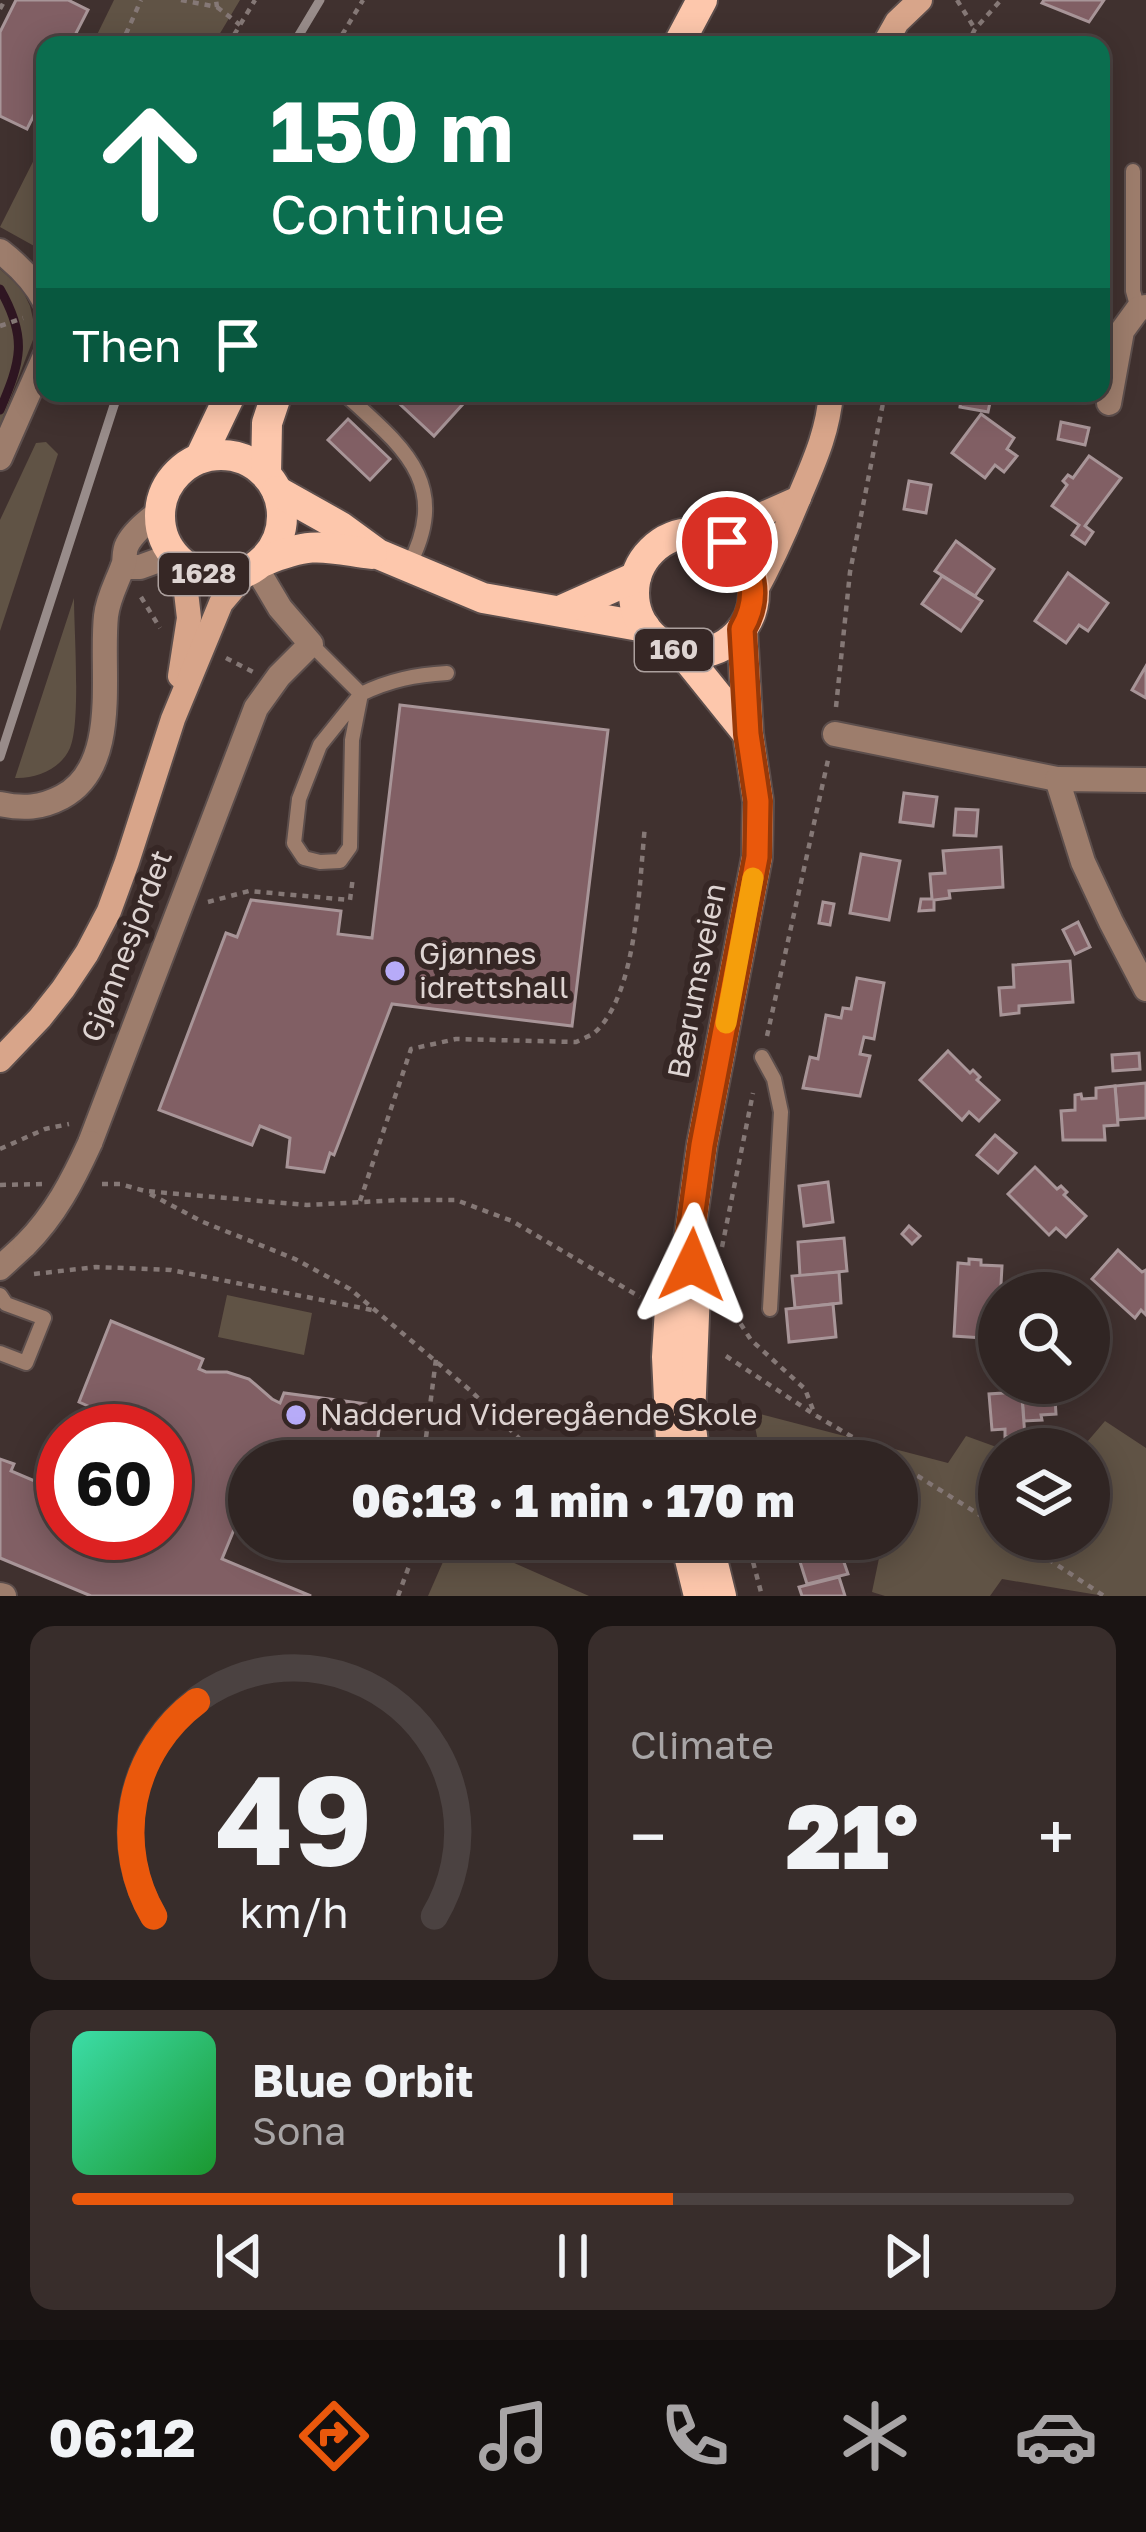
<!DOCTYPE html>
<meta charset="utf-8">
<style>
body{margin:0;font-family:"Golos Text",sans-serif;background:#382d2b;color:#f1f3f6;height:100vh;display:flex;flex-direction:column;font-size:45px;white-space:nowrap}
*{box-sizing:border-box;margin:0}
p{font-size:39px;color:#a8a5a6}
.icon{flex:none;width:66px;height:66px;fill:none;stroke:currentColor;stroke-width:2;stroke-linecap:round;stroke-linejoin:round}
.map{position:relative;height:1596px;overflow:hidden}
.details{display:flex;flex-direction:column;gap:30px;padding:30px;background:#1a1413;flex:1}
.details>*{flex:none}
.hud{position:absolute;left:36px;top:36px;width:1074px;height:366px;border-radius:24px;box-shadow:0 6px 30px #0003,0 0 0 3px #4b4241;background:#0b6e4f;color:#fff;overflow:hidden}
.controls{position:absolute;left:978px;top:1272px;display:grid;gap:24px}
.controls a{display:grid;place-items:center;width:132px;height:132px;border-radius:50%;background:#302523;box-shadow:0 6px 30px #0003,0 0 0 3px #4b4241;font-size:60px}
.speed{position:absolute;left:36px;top:1404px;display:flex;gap:24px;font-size:60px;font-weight:700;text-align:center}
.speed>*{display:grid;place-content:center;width:156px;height:156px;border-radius:50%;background:#302523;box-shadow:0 6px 30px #0003,0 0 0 3px #4b4241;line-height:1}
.speed .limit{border:18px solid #d22;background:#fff;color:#111}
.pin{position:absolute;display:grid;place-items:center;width:102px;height:102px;color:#fff;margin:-51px;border:6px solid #fff;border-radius:50%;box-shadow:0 3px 12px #0007}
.me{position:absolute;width:132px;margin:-66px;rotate:2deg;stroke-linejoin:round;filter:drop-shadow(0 0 9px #0008)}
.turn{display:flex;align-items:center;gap:42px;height:252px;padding:0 36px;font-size:54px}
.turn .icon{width:156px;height:156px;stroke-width:2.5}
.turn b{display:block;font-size:84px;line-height:102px}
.then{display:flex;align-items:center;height:114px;padding:0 36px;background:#0003;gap:24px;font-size:45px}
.big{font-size:90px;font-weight:800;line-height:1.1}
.details .tile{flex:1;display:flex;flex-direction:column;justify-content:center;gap:18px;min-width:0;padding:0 42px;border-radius:24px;background:#382d2b}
.details .dial{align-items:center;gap:0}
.dial svg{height:312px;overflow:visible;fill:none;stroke:#4b4241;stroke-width:7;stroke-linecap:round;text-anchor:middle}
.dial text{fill:#f1f3f6;stroke:none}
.song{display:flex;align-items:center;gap:36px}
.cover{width:144px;height:144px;border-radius:18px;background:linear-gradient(135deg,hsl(160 70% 55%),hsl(130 70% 35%))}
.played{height:12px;border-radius:6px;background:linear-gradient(90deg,#ea580c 60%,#4b4241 60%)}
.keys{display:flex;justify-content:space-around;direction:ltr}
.heat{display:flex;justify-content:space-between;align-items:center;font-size:66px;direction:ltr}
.details .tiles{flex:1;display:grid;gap:30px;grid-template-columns:1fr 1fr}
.tile:last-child{grid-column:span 2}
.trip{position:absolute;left:228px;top:1440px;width:690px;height:120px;border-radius:60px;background:#302523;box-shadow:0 6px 30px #0003,0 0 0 3px #4b4241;font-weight:800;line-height:120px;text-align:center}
.tab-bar{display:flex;height:192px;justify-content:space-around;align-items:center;background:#130f0e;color:#a8a5a6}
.tab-bar .icon{width:84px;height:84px}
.tab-bar .on{color:#ea580c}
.tab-bar b{font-size:54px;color:#f1f3f6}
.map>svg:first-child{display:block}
.green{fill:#605345}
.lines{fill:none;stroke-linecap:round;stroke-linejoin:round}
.stream{stroke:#2f1622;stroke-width:9}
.building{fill:#815f64;stroke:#a89598;stroke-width:3}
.lane-casing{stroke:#5c4e4c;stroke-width:18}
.street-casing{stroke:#5c4e4c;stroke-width:28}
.secondary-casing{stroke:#5c4e4c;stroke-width:28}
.primary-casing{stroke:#5c4e4c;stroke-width:34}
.path{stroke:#857876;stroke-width:4.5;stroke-dasharray:6 6;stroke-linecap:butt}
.lane{stroke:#9d7d6c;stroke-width:14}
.street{stroke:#9d7d6c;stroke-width:24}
.secondary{stroke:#d8a58a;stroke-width:24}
.primary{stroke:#fdc7ac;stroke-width:30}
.rail{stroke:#988c8a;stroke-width:9}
.street-bridge-casing{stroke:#5c4e4c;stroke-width:28;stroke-linecap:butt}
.street-bridge{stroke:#9d7d6c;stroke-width:24}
.route-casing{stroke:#983908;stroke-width:30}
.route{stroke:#ea580c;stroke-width:21}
.slow{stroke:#f59e0b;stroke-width:21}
.poi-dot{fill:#b7abf8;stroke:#362725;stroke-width:4.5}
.labels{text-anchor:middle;stroke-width:12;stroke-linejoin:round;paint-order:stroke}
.shield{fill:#362725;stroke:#aca09e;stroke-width:3}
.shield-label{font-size:27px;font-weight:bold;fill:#ded4d2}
.street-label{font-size:30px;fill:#ded4d2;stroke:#362725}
.poi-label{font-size:30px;fill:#ded4d2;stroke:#362725;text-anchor:start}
</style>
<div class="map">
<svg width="1146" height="1596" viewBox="0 0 1146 1596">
<rect width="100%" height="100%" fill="#40312f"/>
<!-- green -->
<g class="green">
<path d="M114,0H240L213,45H92Z"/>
<path d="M45,138V252L0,227Z"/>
<path d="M0,269L22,289L30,306L36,332L0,425Z"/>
<path d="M46,442L58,454L0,631V520L36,443Z"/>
<path d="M74,598C74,629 81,724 70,748C61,769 36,779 15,778Z"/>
<path d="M227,1295L312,1313L304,1355L218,1337Z"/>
<path d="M752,1412L948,1463L966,1436L1002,1449H999V1539H1089V1449H1081L1105,1421L1146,1448V1596H1104L1002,1579L990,1596H885L872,1592L883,1539H897V1461H762Z"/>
<path d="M453,1539H460L589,1596H428Z"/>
</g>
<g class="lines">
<!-- stream -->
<path class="stream" d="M0,289C28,338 21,361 0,410"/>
</g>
<!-- building -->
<g class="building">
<path d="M16,0H68L88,10L70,45H45V93L27,129L0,116V32Z"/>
<path d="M1044,0H1104L1089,22L1042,3Z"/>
<path d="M388,393H452L463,404L434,436Z"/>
<path d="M954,393H992L988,412L960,407L961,400L953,399Z"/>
<path d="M981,414L1014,438L1007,449L1017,456L1004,472L995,465L985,478L952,453Z"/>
<path d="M348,419L390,459L370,480L328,440Z"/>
<path d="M1061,422L1089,428L1085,445L1058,439Z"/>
<path d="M1089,456L1121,478L1085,526L1093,532L1085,544L1072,535L1079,525L1052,506L1067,485L1063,481L1068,475L1073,478Z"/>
<path d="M909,481L931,485L926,513L904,509Z"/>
<path d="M956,541L994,569L975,596L935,571Z"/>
<path d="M1068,573L1108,603L1088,631L1079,625L1066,643L1035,621Z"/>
<path d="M942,576L982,601L961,631L922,604Z"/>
<path d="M1146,666V698L1132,690Z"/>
<path d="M400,705L608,730L572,1026L392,1004L334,1155L330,1153L324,1172L287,1167L290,1138L260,1126L252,1145L159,1110L226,933L237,937L251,900L341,911L338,934L372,938Z"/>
<path d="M904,793L937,797L933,826L900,822Z"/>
<path d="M956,809L978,810L976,836L954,835Z"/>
<path d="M1001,847L1003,887L949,891L950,898L934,900V910L919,911L921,899H932L930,874L945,873L943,851Z"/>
<path d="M861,854L900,861L889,920L850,913Z"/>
<path d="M823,902L834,904L830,925L819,923Z"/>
<path d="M1078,922L1090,947L1075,954L1063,930Z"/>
<path d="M1070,961L1073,1002L1019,1006V1013L1001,1015L999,988L1014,987L1013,965Z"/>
<path d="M857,978L884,983L874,1039L864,1037L860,1054L870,1056L860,1096L803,1088L810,1057L818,1059L826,1015L841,1018L843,1008L851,1009Z"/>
<path d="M948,1051L970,1073L973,1070L980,1077L977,1080L999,1100L979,1121L969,1112L962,1120L920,1080Z"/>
<path d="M1139,1053L1140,1069L1113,1071L1112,1055Z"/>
<path d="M1146,1083V1118L1118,1120L1115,1086Z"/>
<path d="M1115,1086L1118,1125L1104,1126L1105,1140H1063L1061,1111L1075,1110V1095L1081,1094L1082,1099L1096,1098V1088Z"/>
<path d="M995,1135L1016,1153L998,1173L977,1155Z"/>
<path d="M1035,1167L1057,1189L1061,1186L1067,1192L1064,1195L1086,1216L1066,1237L1056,1228L1049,1235L1008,1194Z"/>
<path d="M828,1182L833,1222L804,1226L799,1186Z"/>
<path d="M909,1226L920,1236L912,1244L902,1234Z"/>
<path d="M844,1238L847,1271L800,1276L798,1242Z"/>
<path d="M1118,1250L1142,1272L1146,1270V1315L1141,1310L1135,1318L1092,1279Z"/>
<path d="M969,1259L981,1260V1265L1002,1266L998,1339L954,1336L958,1263L969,1264Z"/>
<path d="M839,1272L841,1303L795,1308L792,1276Z"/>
<path d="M833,1304L836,1337L789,1342L786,1309Z"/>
<path d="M111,1321L203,1359L199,1369L206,1372H227L249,1379L272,1399L280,1403L284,1393L382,1406L375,1461H249V1493L222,1559L311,1596H91L0,1558V1459L14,1464L11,1471L63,1493V1533H165V1431H157L114,1413L113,1417L79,1402Z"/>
<path d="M1021,1383H1054L1056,1414L1041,1415L1042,1420L1024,1421Z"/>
<path d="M1021,1386L1025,1436L1005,1437V1429L992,1430L989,1394L1003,1393V1387Z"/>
<path d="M816,1539H836L848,1574L807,1584L795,1546Z"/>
<path d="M839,1577L845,1596H802L799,1587Z"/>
</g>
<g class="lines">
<defs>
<g id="lane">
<path d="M1133,171V291L1138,309"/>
<path d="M347,393L346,395C404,448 452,484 408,567"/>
<path d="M311,644L361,694L320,745L299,799L294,843L304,858L320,862L340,861L350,847L352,740L361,694C390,680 415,675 447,673"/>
<path d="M762,1057L774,1079L781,1112L770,1309"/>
<path d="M0,1295L6,1304L44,1318L26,1363L0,1353"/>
</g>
<g id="street">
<path d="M0,251C18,265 35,282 45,302"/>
<path d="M1109,403L1122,331L1138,309L1146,307"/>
<path d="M0,458L45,356"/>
<path d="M123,567H140L173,555"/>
<path d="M835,734L1057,779"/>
<path d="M1146,780L1057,779L1083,862L1111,922L1146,989"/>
<path d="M0,804C23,809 41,808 62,797C121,766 100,671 106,616C108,597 118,581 124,563C125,558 124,551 127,545C133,532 148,521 159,512"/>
<path d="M90,1143L256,708L279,676L311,644L280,608L255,566"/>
<path d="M0,1268L25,1245"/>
<path d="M0,1595L4,1596"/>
</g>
<g id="secondary">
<path d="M884,45L897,22L920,0"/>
<path d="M713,536L799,498"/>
<path d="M754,594C771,563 785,532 798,500C813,464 828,433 831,393"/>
<path d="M180,676L189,618L183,566"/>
<path d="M0,1060L40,1018L63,989L87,953L109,911L127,862L173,719L221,603L248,571"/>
</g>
<g id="primary">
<path d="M678,45L702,0"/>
<circle cx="221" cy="516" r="61"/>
<path d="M200,458L231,393"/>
<path d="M266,474L267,423L277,393"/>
<path d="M277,491L341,527L378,554L483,598L645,627"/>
<circle cx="694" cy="593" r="60"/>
<path d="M264,561C313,541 322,547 372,554"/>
<path d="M562,610L636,577"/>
<path d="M682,652L748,734"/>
<path d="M691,1252L695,1290L690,1418L695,1461"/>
<path d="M672,1461L667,1357L671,1293L689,1240L702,1145L757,857L758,801L748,734L742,629"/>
<path d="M685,1539L699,1596"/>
<path d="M707,1539L721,1596"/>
</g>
</defs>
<!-- lane casing -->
<use href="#lane" class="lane-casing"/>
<!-- street casing -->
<use href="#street" class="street-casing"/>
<!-- secondary casing -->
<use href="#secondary" class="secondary-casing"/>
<!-- primary casing -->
<use href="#primary" class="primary-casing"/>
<!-- path -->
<g class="path">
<path d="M181,0L217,7L216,0"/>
<path d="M957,0L975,29"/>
<path d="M217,7L240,25"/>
<path d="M0,9L5,0"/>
<path d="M121,45L141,0"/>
<path d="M228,45L255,0"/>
<path d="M336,45L363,0"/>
<path d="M967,45L975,29L1001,0"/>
<path d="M0,326L23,318"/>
<path d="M141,597L160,628"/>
<path d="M226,658L253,672"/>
<path d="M836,707L850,572L885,393"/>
<path d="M208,902L249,891L350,900L353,877"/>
<path d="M767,1036L828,760"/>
<path d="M0,1149L45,1129L69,1124"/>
<path d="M102,1184H120L145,1191L307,1205L400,1200H456L512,1221L640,1297"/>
<path d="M0,1185L42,1184"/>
<path d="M150,1194L203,1222L295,1259L350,1289L471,1391L542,1461"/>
<path d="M360,1201L411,1049L456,1039L576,1042C578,1041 591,1035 593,1034C638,996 639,882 645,826"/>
<path d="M722,1247L753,1093"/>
<path d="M34,1274L96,1267L171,1270L372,1310"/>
<path d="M726,1291L735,1315L751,1340L805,1389L815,1415"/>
<path d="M726,1356L815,1415L893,1461"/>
<path d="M423,1461L436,1359"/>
<path d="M897,1463L999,1527"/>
<path d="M747,1539L762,1596"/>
<path d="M1018,1539L1104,1596"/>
<path d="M398,1596L419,1539"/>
</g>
<!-- lane -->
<use href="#lane" class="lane"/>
<!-- street -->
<use href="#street" class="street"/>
<!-- secondary -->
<use href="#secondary" class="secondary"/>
<!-- primary -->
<use href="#primary" class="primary"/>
<!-- rail -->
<g class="rail">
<path d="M293,45L320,0"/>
<path d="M0,757L118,393"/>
</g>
<defs>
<path id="street-bridge" d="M25,1245C55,1215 73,1180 90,1143"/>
</defs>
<!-- street-bridge casing -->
<use href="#street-bridge" class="street-bridge-casing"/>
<!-- street-bridge -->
<use href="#street-bridge" class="street-bridge"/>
</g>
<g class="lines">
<defs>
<path id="route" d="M692,1265L689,1240L702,1145L757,857L758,801L748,734L742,629C760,598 755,565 727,542"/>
</defs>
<!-- route casing -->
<use href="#route" class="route-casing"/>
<!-- route -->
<use href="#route" class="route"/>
<!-- slow -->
<path class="slow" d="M726,1023L753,878"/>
</g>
<!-- markers -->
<g class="poi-dot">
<circle cx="395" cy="971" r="12"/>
<circle cx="296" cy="1415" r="12"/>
</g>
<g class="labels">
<!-- shield labels -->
<g class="shield">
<rect x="159" y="553" width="90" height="42" rx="9"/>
<rect x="635" y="629" width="78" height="42" rx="9"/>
</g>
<g class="shield-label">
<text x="204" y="583">1628</text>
<text x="674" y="659">160</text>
</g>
<!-- street labels -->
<g class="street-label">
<text transform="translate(127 946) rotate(-69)" y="10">Gjønnesjordet</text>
<text transform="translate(697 981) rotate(-79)" y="10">Bærumsveien</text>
</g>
<!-- poi labels -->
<g class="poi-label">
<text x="419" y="964">Gjønnes<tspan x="419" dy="34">idrettshall</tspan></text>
<text x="320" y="1425">Nadderud Videregående Skole</text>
</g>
</g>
</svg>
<div class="controls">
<a><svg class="icon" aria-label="search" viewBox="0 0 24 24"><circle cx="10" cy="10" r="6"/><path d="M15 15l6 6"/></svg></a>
<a><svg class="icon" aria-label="layers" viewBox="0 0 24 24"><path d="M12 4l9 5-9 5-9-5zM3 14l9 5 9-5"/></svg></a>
</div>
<div class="speed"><div class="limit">60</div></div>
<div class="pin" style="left:727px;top:542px;background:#d93025"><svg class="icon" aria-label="arrive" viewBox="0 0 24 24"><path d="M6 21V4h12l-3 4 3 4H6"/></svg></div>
<svg class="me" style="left:692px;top:1265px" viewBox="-20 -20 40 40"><path d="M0-17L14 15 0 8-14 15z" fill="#ea580c" stroke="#fff" stroke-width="4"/></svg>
<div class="trip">06:13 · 1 min · 170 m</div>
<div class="hud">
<div class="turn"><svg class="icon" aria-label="ahead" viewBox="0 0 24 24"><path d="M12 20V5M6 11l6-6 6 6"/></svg><div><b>150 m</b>Continue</div></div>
<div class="then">Then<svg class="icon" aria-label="arrive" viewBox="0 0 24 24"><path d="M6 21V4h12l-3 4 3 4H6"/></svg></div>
</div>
</div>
<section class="details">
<div class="tiles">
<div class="tile dial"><svg viewBox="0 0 100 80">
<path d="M14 69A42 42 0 1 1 86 69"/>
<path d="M14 69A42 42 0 0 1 25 14" stroke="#ea580c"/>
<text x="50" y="56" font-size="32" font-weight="700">49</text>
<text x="50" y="72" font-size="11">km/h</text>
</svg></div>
<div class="tile"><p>Climate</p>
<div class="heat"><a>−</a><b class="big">21°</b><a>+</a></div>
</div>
<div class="tile">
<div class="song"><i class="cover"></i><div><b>Blue Orbit</b><p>Sona</p></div></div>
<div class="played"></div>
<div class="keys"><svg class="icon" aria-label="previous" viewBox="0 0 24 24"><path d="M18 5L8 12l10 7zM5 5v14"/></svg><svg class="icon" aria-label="pause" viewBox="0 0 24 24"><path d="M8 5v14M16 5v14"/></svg><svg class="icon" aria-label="next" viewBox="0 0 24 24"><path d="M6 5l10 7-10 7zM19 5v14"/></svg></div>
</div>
</div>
</section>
<nav class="tab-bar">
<b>06:12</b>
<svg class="icon on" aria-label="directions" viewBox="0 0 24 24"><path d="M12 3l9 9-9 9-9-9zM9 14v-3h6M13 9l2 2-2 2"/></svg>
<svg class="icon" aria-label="music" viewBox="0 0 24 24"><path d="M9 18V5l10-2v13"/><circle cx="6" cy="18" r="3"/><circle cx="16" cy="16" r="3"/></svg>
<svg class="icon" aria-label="phone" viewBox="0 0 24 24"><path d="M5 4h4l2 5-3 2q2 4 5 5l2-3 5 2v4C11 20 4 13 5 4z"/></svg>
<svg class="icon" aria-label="climate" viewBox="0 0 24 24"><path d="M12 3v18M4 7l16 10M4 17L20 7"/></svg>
<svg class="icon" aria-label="car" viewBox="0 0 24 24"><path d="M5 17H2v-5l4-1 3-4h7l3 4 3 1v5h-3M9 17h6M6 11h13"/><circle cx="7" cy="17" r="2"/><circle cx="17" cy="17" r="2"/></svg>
</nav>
